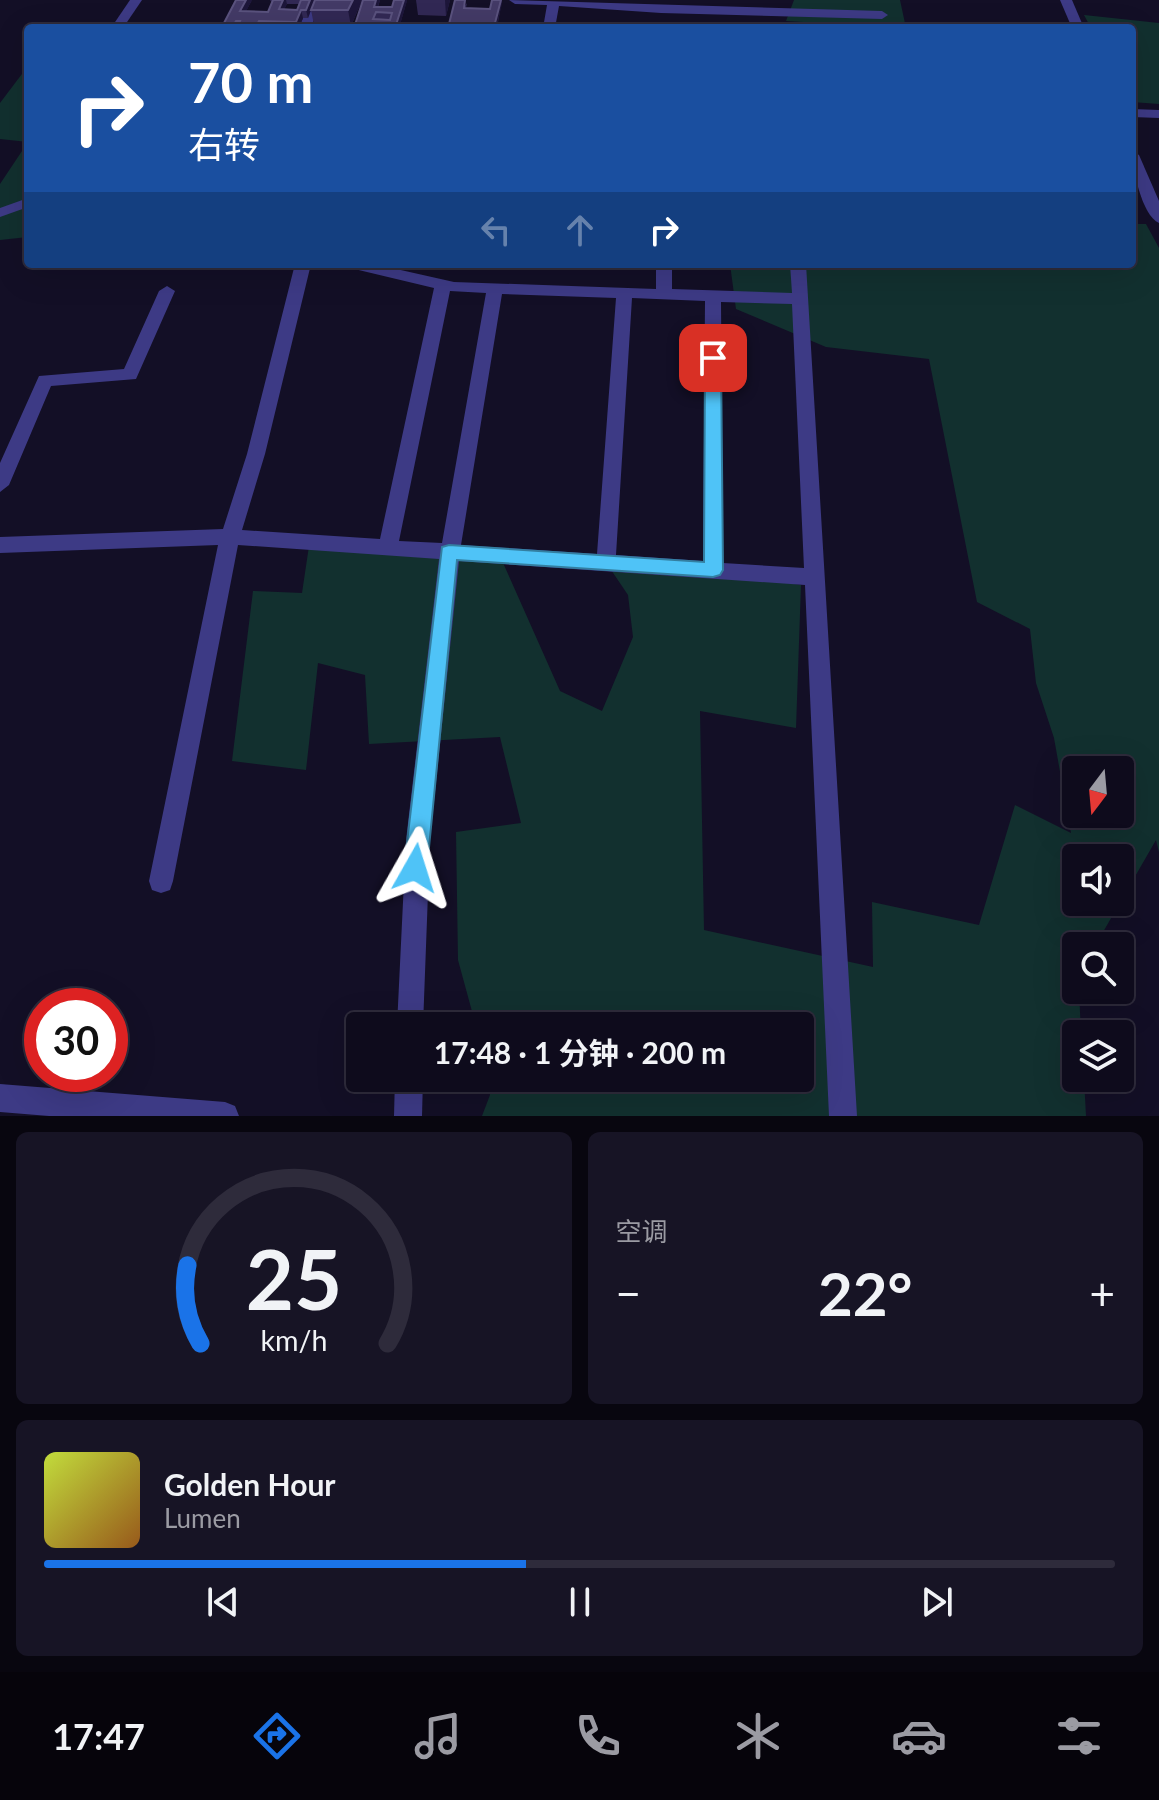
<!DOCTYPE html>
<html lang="zh">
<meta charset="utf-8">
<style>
body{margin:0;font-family:Lato,"Noto Sans SC",sans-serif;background:#171425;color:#f1f3f6;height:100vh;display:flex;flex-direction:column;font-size:30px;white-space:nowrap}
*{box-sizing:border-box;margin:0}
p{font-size:26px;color:#9b9ba3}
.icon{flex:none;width:44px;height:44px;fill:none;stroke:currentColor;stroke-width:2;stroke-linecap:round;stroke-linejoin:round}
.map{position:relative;height:1116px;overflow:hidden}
.drawer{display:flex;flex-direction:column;gap:16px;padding:16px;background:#08060f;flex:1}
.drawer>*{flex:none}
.hud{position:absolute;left:24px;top:24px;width:1112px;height:244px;border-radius:8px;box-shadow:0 8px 32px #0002,0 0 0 2px #2e2b3b;background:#1a4fa0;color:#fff;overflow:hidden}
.needle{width:52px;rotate:196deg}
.controls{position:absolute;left:1062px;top:756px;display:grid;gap:16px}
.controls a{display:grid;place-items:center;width:72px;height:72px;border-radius:8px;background:#0e0b1c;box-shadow:0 8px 32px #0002,0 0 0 2px #2e2b3b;font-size:40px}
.speed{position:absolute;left:24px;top:988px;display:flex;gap:16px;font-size:40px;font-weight:700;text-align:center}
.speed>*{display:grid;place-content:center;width:104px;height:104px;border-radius:50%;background:#0e0b1c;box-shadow:0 8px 32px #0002,0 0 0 2px #2e2b3b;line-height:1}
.speed .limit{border:12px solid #d22;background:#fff;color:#111}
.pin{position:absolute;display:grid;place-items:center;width:68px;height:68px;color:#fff;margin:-34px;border-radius:16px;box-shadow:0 4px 12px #0006}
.me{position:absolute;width:88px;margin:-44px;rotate:6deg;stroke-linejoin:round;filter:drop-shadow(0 0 6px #0008)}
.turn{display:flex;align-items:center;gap:28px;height:168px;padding:0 32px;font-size:36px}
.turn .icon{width:104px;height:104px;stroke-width:2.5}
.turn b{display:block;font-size:56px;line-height:68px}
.lanes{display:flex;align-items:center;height:76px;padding:0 32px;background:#0003;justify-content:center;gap:40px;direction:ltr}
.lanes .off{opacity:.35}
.big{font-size:60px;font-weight:700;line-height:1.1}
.drawer .tile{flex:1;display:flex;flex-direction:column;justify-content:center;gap:12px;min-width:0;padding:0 28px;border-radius:12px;background:#171425}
.drawer .dial{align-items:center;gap:0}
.dial svg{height:208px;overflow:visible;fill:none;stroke:#2e2b3b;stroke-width:7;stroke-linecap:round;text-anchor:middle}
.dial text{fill:#f1f3f6;stroke:none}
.song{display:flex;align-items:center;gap:24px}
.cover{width:96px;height:96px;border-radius:12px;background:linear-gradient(135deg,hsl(70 70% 55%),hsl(30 70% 35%))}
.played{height:8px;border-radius:4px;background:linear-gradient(90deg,#1a73e8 45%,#2e2b3b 45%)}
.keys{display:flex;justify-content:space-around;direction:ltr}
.heat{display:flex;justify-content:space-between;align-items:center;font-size:44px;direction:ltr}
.drawer .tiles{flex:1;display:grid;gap:16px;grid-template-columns:1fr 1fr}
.tile:last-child{grid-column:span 2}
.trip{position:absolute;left:346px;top:1012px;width:468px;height:80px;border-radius:8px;background:#0e0b1c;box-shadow:0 8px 32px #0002,0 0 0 2px #2e2b3b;font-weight:700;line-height:80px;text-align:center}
.dock{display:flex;height:128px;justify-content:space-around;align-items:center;background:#06040b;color:#9b9ba3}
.dock .icon{width:56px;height:56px}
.dock .active{color:#1a73e8}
.dock b{font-size:36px;color:#f1f3f6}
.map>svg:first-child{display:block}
.green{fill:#12302f;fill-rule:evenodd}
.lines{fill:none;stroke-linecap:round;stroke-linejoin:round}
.minor{fill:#3d3a85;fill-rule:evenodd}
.wall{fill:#312854;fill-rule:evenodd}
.shaded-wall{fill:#1d163a}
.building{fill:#433a66;stroke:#5a527e;stroke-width:2;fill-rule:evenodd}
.route{fill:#4fc3f7;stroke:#337fa1;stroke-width:2}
</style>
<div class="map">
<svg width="1159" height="1116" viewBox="0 0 1159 1116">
<rect width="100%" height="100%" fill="#130f26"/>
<!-- green -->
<g class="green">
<path d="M794,0H900L906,28H838L837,24L786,21Z"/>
<path d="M1084,15L1159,23V104L1132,102V28H1091Z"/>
<path d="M28,66V142L0,139V103Z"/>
<path d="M28,142V237L0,240V184Z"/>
<path d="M1132,224H1146L1159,248V852L1156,840L1095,946H1076V990H1079L1081,1034H1076V1078H1084L1086,1116H482L490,1095L487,1078H800V1026H476L458,960L456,832L521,823L500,737L369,744L365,675L318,663L306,770L232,761L253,591L302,593L309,546L500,556L560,691L602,711L633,637L628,595L601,555L801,585L796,728L700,711L704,930L873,967L872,902L979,925L1015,805L1071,833L1054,738L1036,683L1030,629L977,602L929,359L826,347L736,309L730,264H1132ZM1076,770H1120V814H1076ZM1076,858H1120V902H1076Z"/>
</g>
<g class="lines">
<!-- minor -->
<g class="minor">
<path d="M130,0H142L123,28H111Z"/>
<path d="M312,0H324L310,28H298Z"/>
<path d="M509,0L882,11L888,15L882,19L661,13L559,6L555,28H543L547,5L515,4Z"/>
<path d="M1060,0H1072L1084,28H1072Z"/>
<path d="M1132,109L1159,110V118L1132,117Z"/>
<path d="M1132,151L1139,155L1159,201V223C1142,216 1132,168 1132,151Z"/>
<path d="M28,198V207L0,217V208Z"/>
<path d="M295,264H311L265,454L242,530L380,539L434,288L346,267L344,264H374L454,282L656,289V264H672V289L792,293L790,264H806L857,1116H829L805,585L459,561L430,840L423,1026H397L406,840L439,559L238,545L173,881L170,890L161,893L152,890L149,881L218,545L0,553V537L223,529L247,454ZM450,291L486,293L442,543L399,541ZM502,294L616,298L597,554L461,545ZM632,298L705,301L703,561L616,555ZM721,302L792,304L804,568L723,563Z"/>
<path d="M167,286L175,291L136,379L51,386L9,485L0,492V463L39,376L124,369L159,291Z"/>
<path d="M395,1078H423L422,1116H394Z"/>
<path d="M0,1084L225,1102L235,1106L239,1116H49L0,1112Z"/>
</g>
</g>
<!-- wall -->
<g class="wall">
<path d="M252,0L246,11L268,12L272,3L270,0H362L351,26L314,25L311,10L308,18H303L299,28H224L223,25ZM287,4H299L297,10L284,9Z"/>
<path d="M363,0H380L378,7H392L394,0H407L399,28H354Z"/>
<path d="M416,0H450L446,16L418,15Z"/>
<path d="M492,0H502L497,28H448L467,3L466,8L490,9Z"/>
</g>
<!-- shaded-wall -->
<g class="shaded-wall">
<path d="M246,0H252L242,19L240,11Z"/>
<path d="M283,0H286L287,4L281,17L279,9Z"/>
<path d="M310,0H315L308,18L306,10Z"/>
<path d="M353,0H362L351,26L348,10Z"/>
<path d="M376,0H380L375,15L374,7Z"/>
<path d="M404,0H407V1L399,28H395Z"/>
<path d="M445,0H450L446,16Z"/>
<path d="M501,0H502V4L496,28L495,23Z"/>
<path d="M301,10L303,18L299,28H297L296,22Z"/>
</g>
<!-- building -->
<g class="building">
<path d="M236,0H246L240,11L268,12L273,0H283L279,9L297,10L301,0H310L306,10H301L296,22L259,21L255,28H237L240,21H236L233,26L223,25Z"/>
<path d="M315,0H353L348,10H311Z"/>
<path d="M363,0H376L374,7H392L394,0H404L395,28H354ZM376,12L392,13L390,20L373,19Z"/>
<path d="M455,0H465L464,8L490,9L492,0H501L495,23H462L460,28H448Z"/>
</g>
<!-- route -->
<path class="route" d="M713,352L721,358L723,570L720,575L713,577L457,560L427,868L423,876L415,879L407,876L404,868L442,547L449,545L704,562L705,358Z"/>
</svg>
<div class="controls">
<a><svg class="needle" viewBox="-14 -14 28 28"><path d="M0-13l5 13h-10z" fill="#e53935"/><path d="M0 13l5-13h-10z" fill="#9b9ba3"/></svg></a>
<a><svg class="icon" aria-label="sound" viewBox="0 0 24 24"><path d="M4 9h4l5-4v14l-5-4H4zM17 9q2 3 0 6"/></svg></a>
<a><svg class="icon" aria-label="search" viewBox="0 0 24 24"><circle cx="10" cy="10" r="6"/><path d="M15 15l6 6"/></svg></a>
<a><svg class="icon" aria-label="layers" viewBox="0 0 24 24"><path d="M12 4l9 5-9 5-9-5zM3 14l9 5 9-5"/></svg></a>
</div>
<div class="speed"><div class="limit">30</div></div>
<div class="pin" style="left:713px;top:358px;background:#d93025"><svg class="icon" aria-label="arrive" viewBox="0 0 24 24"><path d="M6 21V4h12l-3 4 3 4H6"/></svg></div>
<svg class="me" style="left:415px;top:868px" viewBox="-20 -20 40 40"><path d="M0-17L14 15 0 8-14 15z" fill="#4fc3f7" stroke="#fff" stroke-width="4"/></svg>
<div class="trip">17:48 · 1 分钟 · 200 m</div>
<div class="hud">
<div class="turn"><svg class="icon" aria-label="right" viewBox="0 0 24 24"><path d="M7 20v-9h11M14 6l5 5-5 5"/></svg><div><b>70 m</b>右转</div></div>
<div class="lanes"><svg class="icon off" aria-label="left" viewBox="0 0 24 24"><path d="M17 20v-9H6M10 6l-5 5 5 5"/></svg><svg class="icon off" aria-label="ahead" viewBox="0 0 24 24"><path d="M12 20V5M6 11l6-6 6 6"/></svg><svg class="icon" aria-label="right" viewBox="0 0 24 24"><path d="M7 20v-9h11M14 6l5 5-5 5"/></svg></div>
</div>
</div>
<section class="drawer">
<div class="tiles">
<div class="tile dial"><svg viewBox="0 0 100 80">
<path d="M14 69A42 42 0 1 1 86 69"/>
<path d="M14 69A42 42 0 0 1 9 39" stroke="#1a73e8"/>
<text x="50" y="56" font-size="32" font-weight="700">25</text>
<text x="50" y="72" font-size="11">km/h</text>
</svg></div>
<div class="tile"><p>空调</p>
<div class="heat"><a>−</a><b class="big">22°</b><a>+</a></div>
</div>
<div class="tile">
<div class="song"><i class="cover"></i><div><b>Golden Hour</b><p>Lumen</p></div></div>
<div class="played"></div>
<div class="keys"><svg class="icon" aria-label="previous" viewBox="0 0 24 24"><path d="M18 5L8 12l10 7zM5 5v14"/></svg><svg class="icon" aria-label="pause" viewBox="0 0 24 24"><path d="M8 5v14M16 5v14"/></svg><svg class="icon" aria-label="next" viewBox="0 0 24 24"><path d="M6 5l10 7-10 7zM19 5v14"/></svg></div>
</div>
</div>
</section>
<nav class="dock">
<b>17:47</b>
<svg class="icon active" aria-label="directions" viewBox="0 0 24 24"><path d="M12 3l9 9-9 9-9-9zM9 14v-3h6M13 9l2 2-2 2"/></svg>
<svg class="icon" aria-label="music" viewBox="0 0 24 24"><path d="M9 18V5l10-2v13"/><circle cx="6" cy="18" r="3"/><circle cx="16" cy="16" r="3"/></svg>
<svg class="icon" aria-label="phone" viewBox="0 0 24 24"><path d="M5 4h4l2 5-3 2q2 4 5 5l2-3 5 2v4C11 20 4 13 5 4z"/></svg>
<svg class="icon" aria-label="climate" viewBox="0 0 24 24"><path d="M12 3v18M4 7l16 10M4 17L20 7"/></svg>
<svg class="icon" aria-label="car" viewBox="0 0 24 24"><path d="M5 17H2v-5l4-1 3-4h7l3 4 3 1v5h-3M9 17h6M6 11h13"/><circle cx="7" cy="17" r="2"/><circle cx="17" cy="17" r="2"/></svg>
<svg class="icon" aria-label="filters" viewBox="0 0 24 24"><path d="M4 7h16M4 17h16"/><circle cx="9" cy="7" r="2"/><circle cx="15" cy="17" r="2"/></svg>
</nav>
